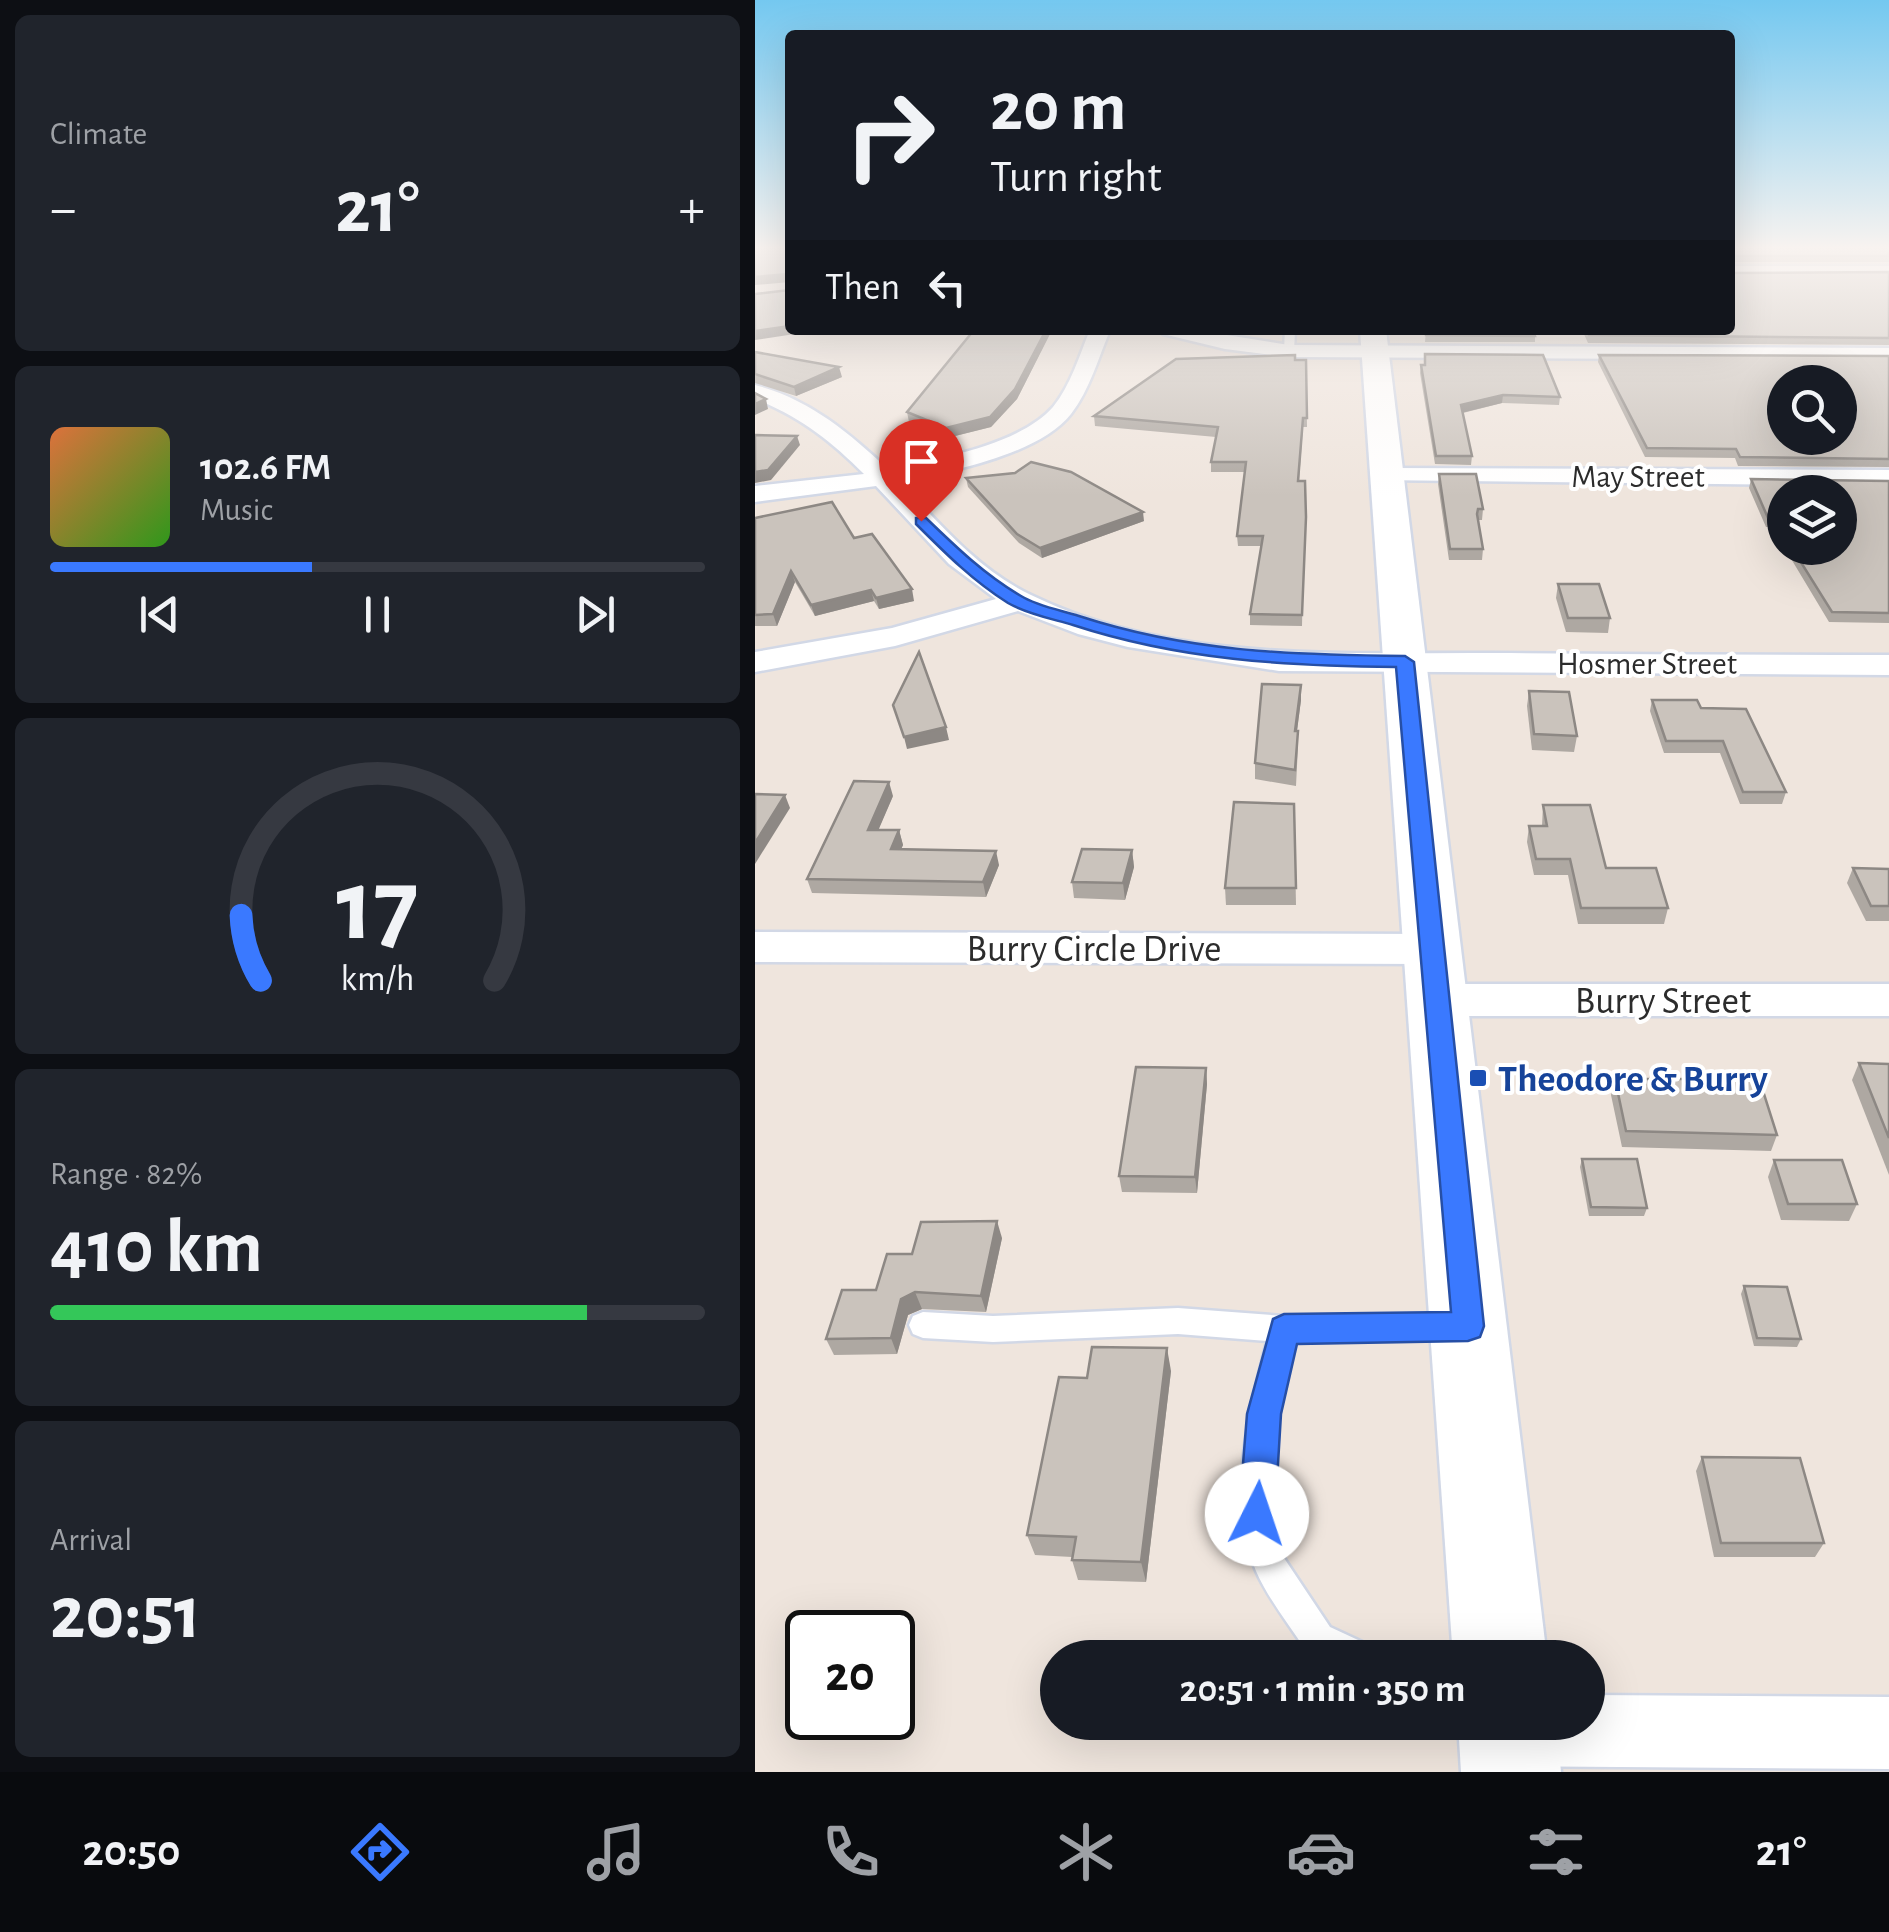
<!DOCTYPE html>
<meta charset="utf-8">
<style>
body{margin:0;font-family:"Alegreya Sans",sans-serif;background:#20242c;color:#f1f3f6;height:100vh;display:flex;flex-direction:column;font-size:38px;white-space:nowrap}
*{box-sizing:border-box;margin:0}
p{font-size:32px;color:#9ea1a6}
.icon{flex:none;width:55px;height:55px;fill:none;stroke:currentColor;stroke-width:2;stroke-linecap:round;stroke-linejoin:round}
.map{position:relative;flex:1;overflow:hidden}
.drawer{display:flex;flex-direction:column;gap:15px;padding:15px;background:#0d0f14;width:755px}
.drawer>*{flex:none}
.banner{position:absolute;left:30px;top:30px;width:950px;height:305px;border-radius:10px;box-shadow:0 10px 40px #0002;background:#171b24;color:#f1f3f6;overflow:hidden}
.controls{position:absolute;left:1012px;top:365px;display:grid;gap:20px}
.controls a{display:grid;place-items:center;width:90px;height:90px;border-radius:50%;background:#171b24;box-shadow:0 10px 40px #0002;font-size:50px}
.speed{position:absolute;left:30px;top:1610px;display:flex;gap:20px;font-size:50px;font-weight:700;text-align:center}
.speed>*{display:grid;place-content:center;width:130px;height:130px;border-radius:50%;background:#171b24;box-shadow:0 10px 40px #0002;line-height:1}
.speed .limit{border:5px solid #111;border-radius:15px;background:#fff;color:#111}
.pin{position:absolute;display:grid;place-items:center;width:85px;height:85px;color:#fff;margin:-102px -42px;border-radius:50% 50% 50% 0;rotate:-45deg;box-shadow:0 0 10px #0007}
.pin .icon{rotate:45deg}
.me{position:absolute;width:110px;margin:-55px;rotate:4deg;stroke-linejoin:round;filter:drop-shadow(0 0 8px #0008)}
.turn{display:flex;align-items:center;gap:35px;height:210px;padding:0 40px;font-size:45px}
.turn .icon{width:130px;height:130px;stroke-width:2.5}
.turn b{display:block;font-size:70px;line-height:85px}
.then{display:flex;align-items:center;height:95px;padding:0 40px;background:#0003;gap:20px;font-size:38px}
.big{font-size:75px;font-weight:700;line-height:1.1}
.drawer .tile{flex:1;display:flex;flex-direction:column;justify-content:center;gap:15px;min-width:0;padding:0 35px;border-radius:15px;background:#20242c}
.drawer .dial{align-items:center;gap:0}
.dial svg{height:260px;overflow:visible;fill:none;stroke:#363941;stroke-width:7;stroke-linecap:round;text-anchor:middle}
.dial text{fill:#f1f3f6;stroke:none}
.song{display:flex;align-items:center;gap:30px}
.cover{width:120px;height:120px;border-radius:15px;background:linear-gradient(135deg,hsl(20 70% 55%),hsl(110 70% 35%))}
.played{height:10px;border-radius:5px;background:linear-gradient(90deg,#3a79ff 40%,#363941 40%)}
.keys{display:flex;justify-content:space-around;direction:ltr}
.heat{display:flex;justify-content:space-between;align-items:center;font-size:55px;direction:ltr}
.charge{height:15px;border-radius:8px;background:linear-gradient(90deg,#34c759 82%,#363941 0)}
.trip{position:absolute;left:285px;top:1640px;width:565px;height:100px;border-radius:50px;background:#171b24;box-shadow:0 10px 40px #0002;font-weight:700;line-height:100px;text-align:center}
.menu{display:flex;height:160px;justify-content:space-around;align-items:center;background:#090b0e;color:#9ea1a6}
.menu .icon{width:70px;height:70px}
.menu .on{color:#3a79ff}
.menu b{font-size:45px;color:#f1f3f6}
main{display:flex;flex:1;min-height:0}
.map>svg:first-child{display:block}
.lines{fill:none;stroke-linecap:round;stroke-linejoin:round}
.service-casing{stroke:#d2d8e6;stroke-width:5}
.minor-casing{stroke:#d2d8e6;stroke-width:5}
.secondary-casing{stroke:#d2d8e6;stroke-width:5}
.service{fill:#fff;fill-rule:evenodd}
.minor{fill:#fff;fill-rule:evenodd}
.secondary{fill:#fff;fill-rule:evenodd}
.wall{fill:#aea8a2;fill-rule:evenodd}
.shaded-wall{fill:#8d8884}
.building{fill:#cac3bc;stroke:#8d8884;stroke-width:2.5;fill-rule:evenodd}
.route{fill:#3a79ff;stroke:#264fa6;stroke-width:2.5}
.transit-dot{fill:#1a4fb4;stroke:#fff;stroke-width:4}
.labels{text-anchor:middle;stroke-width:8;stroke-linejoin:round;paint-order:stroke}
.far-street-label{font-size:32px;fill:#2c2c2c;stroke:#fff}
.street-label{font-size:38px;fill:#2c2c2c;stroke:#fff}
.transit-label{font-size:38px;font-weight:bold;fill:#164399;stroke:#fff;text-anchor:start}
</style>
<main>
<section class="drawer">
<div class="tile"><p>Climate</p>
<div class="heat"><a>−</a><b class="big">21°</b><a>+</a></div>
</div>
<div class="tile">
<div class="song"><i class="cover"></i><div><b>102.6 FM</b><p>Music</p></div></div>
<div class="played"></div>
<div class="keys"><svg class="icon" aria-label="previous" viewBox="0 0 24 24"><path d="M18 5L8 12l10 7zM5 5v14"/></svg><svg class="icon" aria-label="pause" viewBox="0 0 24 24"><path d="M8 5v14M16 5v14"/></svg><svg class="icon" aria-label="next" viewBox="0 0 24 24"><path d="M6 5l10 7-10 7zM19 5v14"/></svg></div>
</div>
<div class="tile dial"><svg viewBox="0 0 100 80">
<path d="M14 69A42 42 0 1 1 86 69"/>
<path d="M14 69A42 42 0 0 1 8 49" stroke="#3a79ff"/>
<text x="50" y="56" font-size="32" font-weight="700">17</text>
<text x="50" y="72" font-size="11">km/h</text>
</svg></div>
<div class="tile"><p>Range · 82%</p><b class="big">410 km</b><div class="charge"></div></div>
<div class="tile"><p>Arrival</p><b class="big">20:51</b></div>
</section>
<div class="map">
<svg width="1134" height="1772" viewBox="0 0 1134 1772">
<rect width="100%" height="100%" fill="#efe5dd"/>
<g class="lines">
<defs>
<g id="service">
<path d="M530,330H540L539,351L534,354L529,351Z"/>
<path d="M423,1308L529,1316L701,1314L711,1318L715,1327L711,1336L701,1340L540,1342L524,1414L518,1514L529,1558L575,1627L616,1646L621,1658H565L551,1651C535,1625 513,1599 501,1571C471,1500 494,1413 512,1341L423,1334L238,1342L168,1338L158,1334L154,1325L158,1316L168,1312L238,1316Z"/>
</g>
<g id="minor">
<rect x="975" y="266" width="159" height="10"/>
<path d="M335,330H355C343,359 335,389 316,414C284,455 193,472 145,482C184,523 223,570 276,595C418,664 586,652 739,653C871,654 1002,655 1134,655V675L524,671L373,647L323,634L263,611L140,646L0,672V652L137,628L241,599L194,564L121,486L0,502V486L109,474C76,441 44,416 0,399V385C54,399 93,432 133,469C180,460 265,445 298,407C316,385 324,356 335,330Z"/>
<path d="M405,330H440L534,345L1134,348V360L534,357L470,349L408,334Z"/>
<path d="M632,468L1134,470V486L623,480L620,475L623,470Z"/>
<path d="M0,932L677,934L692,939L698,949L692,959L677,964L0,962Z"/>
<path d="M682,984H1134V1016H682L666,1011L660,1000L666,989Z"/>
<path d="M832,1695L1134,1697V1769L752,1766L727,1755L716,1730L720,1722H832Z"/>
</g>
<g id="secondary">
<path d="M605,330H631L792,1658H698Z"/>
<path d="M703,1722H801L806,1772H706Z"/>
</g>
</defs>
<!-- service casing -->
<use href="#service" class="service-casing"/>
<!-- minor casing -->
<use href="#minor" class="minor-casing"/>
<!-- secondary casing -->
<use href="#secondary" class="secondary-casing"/>
<!-- service -->
<use href="#service" class="service"/>
<!-- minor -->
<use href="#minor" class="minor"/>
<!-- secondary -->
<use href="#secondary" class="secondary"/>
</g>
<!-- wall -->
<g class="wall">
<rect x="975" y="248" width="159" height="14"/>
<path d="M1134,272V345L833,343L828,332V330H975L976,273Z"/>
<path d="M219,330H297L262,399L236,427L192,438L154,422L152,412Z"/>
<path d="M671,330L780,336V342H670Z"/>
<path d="M0,352L87,377L41,396L0,383Z"/>
<path d="M844,355L1134,356V467L983,466L980,458L890,457L843,362Z"/>
<path d="M540,360H551L552,427H548L544,481H550L547,626L495,625V614L506,546H483L482,536L490,472H456V462L461,437L340,426L339,416Z"/>
<path d="M666,365L805,397L804,405L747,403L708,413L717,456L716,465L680,464L665,373Z"/>
<path d="M684,474L728,509L727,520H723L728,549L727,560H694L683,484Z"/>
<path d="M211,478L389,521L287,558L264,543L213,487Z"/>
<path d="M996,479L1134,481V623L1074,622L1017,527H1011L994,488ZM1030,492L1085,548H1030Z"/>
<path d="M0,518L99,538L159,601L124,609L119,601L60,616L40,582L22,626H0Z"/>
<path d="M803,584L855,618L853,633L811,632L801,598Z"/>
<path d="M546,685V700L542,731L543,746L541,786L500,779V763Z"/>
<path d="M774,691L822,736L819,752L777,750L772,706Z"/>
<path d="M897,700L946,708L1031,792L1027,804H985L965,753H909L895,711Z"/>
<path d="M138,796L123,830H144L148,845L146,849L244,865L231,897L57,893L52,879Z"/>
<path d="M539,804L541,905H471L470,888Z"/>
<path d="M788,805L851,868L913,908L909,924H823L813,875H779L772,842L774,826H787Z"/>
<path d="M377,850L379,867L370,900L319,898L317,882Z"/>
<path d="M1098,868L1134,869V921H1111L1092,883Z"/>
<path d="M1104,1063L1134,1064V1175L1097,1080Z"/>
<path d="M451,1068L452,1084L442,1193L367,1192L364,1176Z"/>
<path d="M944,1071L1022,1135L1016,1151L867,1147L856,1095L860,1079H942Z"/>
<path d="M827,1159L892,1208L889,1216H834L825,1167Z"/>
<path d="M1019,1160L1102,1204L1094,1221L1026,1220L1013,1177Z"/>
<path d="M247,1238L231,1312L167,1309L153,1315L142,1354L79,1355L71,1339L157,1254Z"/>
<path d="M989,1286L1046,1339L1042,1347L999,1346L986,1294Z"/>
<path d="M416,1371L391,1582L323,1580L317,1560V1557L280,1555L272,1535L332,1378Z"/>
<path d="M947,1457L1069,1543L1060,1557H959L941,1471Z"/>
</g>
<!-- shaded-wall -->
<g class="shaded-wall">
<path d="M33,274L35,282L0,285V277Z"/>
<path d="M35,326V330H66L0,340V331Z"/>
<path d="M291,330H297L262,399L236,427L192,438L191,428Z"/>
<path d="M84,367L87,377L41,396L39,387Z"/>
<path d="M748,395L747,403L706,413V405Z"/>
<path d="M11,399L13,409L0,415V404Z"/>
<path d="M42,436L45,445L16,480L0,483V472Z"/>
<path d="M388,512L389,521L287,558L285,548Z"/>
<path d="M36,571L40,582L22,626L18,614Z"/>
<path d="M157,589L159,601L124,609L121,598Z"/>
<path d="M116,590L119,601L60,616L56,605Z"/>
<path d="M546,685V700L540,746V731Z"/>
<path d="M191,727L194,740L152,749L149,737Z"/>
<path d="M134,782L138,796L117,845L113,830Z"/>
<path d="M30,795L35,808L0,864V843Z"/>
<path d="M144,830L148,845L140,863L136,849Z"/>
<path d="M377,850L379,867L370,900L368,883Z"/>
<path d="M241,851L244,865L231,897L228,882Z"/>
<path d="M451,1068L452,1084L442,1193L440,1177Z"/>
<path d="M242,1221L247,1238L231,1312L226,1296Z"/>
<path d="M160,1292L167,1309L153,1315L142,1354L136,1338L146,1299Z"/>
<path d="M412,1348L416,1371L391,1582L386,1562Z"/>
</g>
<!-- building -->
<g class="building">
<path d="M0,248H35V276L33,274L0,277Z"/>
<path d="M975,248H1134V256H976L975,257Z"/>
<path d="M975,268L976,273L1134,272V338L834,335L832,330H975Z"/>
<path d="M35,290V326L0,331V294Z"/>
<path d="M219,330H291L260,389L235,417L191,428L152,412Z"/>
<path d="M671,330H778L780,336L671,335Z"/>
<path d="M0,352L84,367L39,387L0,374Z"/>
<path d="M670,354L788,355L805,397L748,395L706,405L717,456H681L666,365H670Z"/>
<path d="M540,355V360H551L552,418H548L543,481H550L551,517L547,615L495,614L508,536H482L491,462H456L463,427L339,416L421,359Z"/>
<path d="M844,355L1134,356V459L985,457L981,449L892,448ZM1030,382H1085V438H1030Z"/>
<path d="M0,393L11,399L0,404Z"/>
<path d="M0,435L42,436L13,470L0,472Z"/>
<path d="M276,462L316,472L388,512L285,548L262,534L211,478L260,473Z"/>
<path d="M684,474H721L728,509H723L722,514L728,549H695Z"/>
<path d="M996,479L1134,481V613L1077,612L1037,548H1085V492H1030V536L1019,518H1013Z"/>
<path d="M77,502L99,538L117,534L157,589L121,598L116,590L56,605L36,571L18,614L0,615V518Z"/>
<path d="M803,584H844L855,618H813Z"/>
<path d="M164,652L191,727L149,737L138,705Z"/>
<path d="M507,684L546,685L540,731H543L540,770L500,763Z"/>
<path d="M774,691L814,692L822,736L779,734Z"/>
<path d="M897,700H942L946,708L991,709L1031,792H988L968,741H911Z"/>
<path d="M99,781L134,782L113,830H144L136,849L241,851L228,882L52,879Z"/>
<path d="M0,794L30,795L0,843Z"/>
<path d="M479,802L539,804L541,888H470Z"/>
<path d="M788,805H835L851,868H901L913,908H826L815,859H781L774,826H792Z"/>
<path d="M327,849L377,850L368,883L317,882Z"/>
<path d="M1098,868L1134,869V906H1116Z"/>
<path d="M1104,1063L1134,1064V1138Z"/>
<path d="M381,1067L451,1068L440,1177L364,1176Z"/>
<path d="M944,1071L1002,1072L1022,1135L871,1131L860,1079H946Z"/>
<path d="M827,1159H882L892,1208L836,1207Z"/>
<path d="M1019,1160H1087L1102,1204H1033Z"/>
<path d="M242,1221L226,1296L160,1292L146,1299L136,1338L71,1339L87,1290H121L132,1254H157L166,1222Z"/>
<path d="M989,1286L1032,1287L1046,1339L1002,1338Z"/>
<path d="M337,1347L412,1348L386,1562L317,1560L321,1537L272,1535L304,1377L332,1378Z"/>
<path d="M947,1457L1045,1458L1069,1543H966Z"/>
</g>
<!-- sky -->
<linearGradient id="sky" x2="0" y2="1"><stop stop-color="#74c8f0"/><stop offset="0.5" stop-color="#f8f3f0"/><stop offset="1" stop-color="#f8f3f0" stop-opacity="0"/></linearGradient>
<rect width="1134" height="496" fill="url(#sky)"/>
<!-- route -->
<path class="route" d="M161,518H171C201,547 230,575 266,596C282,606 305,610 324,616C434,652 536,655 650,656L659,662L729,1326L725,1337L713,1341L542,1344L526,1414L520,1514L514,1526L502,1532L489,1526L484,1514L492,1414L518,1319L529,1314L696,1312L641,667C530,666 425,660 318,625C298,619 272,614 253,603C218,581 190,553 161,524Z"/>
<!-- markers -->
<rect class="transit-dot" x="713" y="1068" width="20" height="20" rx="5"/>
<g class="labels">
<!-- far-street labels -->
<g class="far-street-label">
<text x="883" y="487">May Street</text>
<text x="892" y="674">Hosmer Street</text>
</g>
<!-- street labels -->
<g class="street-label">
<text x="339" y="961">Burry Circle Drive</text>
<text x="908" y="1013">Burry Street</text>
</g>
<!-- transit labels -->
<g class="transit-label">
<text x="743" y="1091">Theodore &amp; Burry</text>
</g>
</g>
</svg>
<div class="controls">
<a><svg class="icon" aria-label="search" viewBox="0 0 24 24"><circle cx="10" cy="10" r="6"/><path d="M15 15l6 6"/></svg></a>
<a><svg class="icon" aria-label="layers" viewBox="0 0 24 24"><path d="M12 4l9 5-9 5-9-5zM3 14l9 5 9-5"/></svg></a>
</div>
<div class="speed"><div class="limit">20</div></div>
<div class="pin" style="left:166px;top:521px;background:#d93025"><svg class="icon" aria-label="arrive" viewBox="0 0 24 24"><path d="M6 21V4h12l-3 4 3 4H6"/></svg></div>
<svg class="me" style="left:502px;top:1514px" viewBox="-20 -20 40 40"><circle r="19" fill="#fff"/><path d="M0-13L10 11 0 6-10 11z" fill="#3a79ff"/></svg>
<div class="trip">20:51 · 1 min · 350 m</div>
<div class="banner">
<div class="turn"><svg class="icon" aria-label="right" viewBox="0 0 24 24"><path d="M7 20v-9h11M14 6l5 5-5 5"/></svg><div><b>20 m</b>Turn right</div></div>
<div class="then">Then<svg class="icon" aria-label="left" viewBox="0 0 24 24"><path d="M17 20v-9H6M10 6l-5 5 5 5"/></svg></div>
</div>
</div>
</main>
<nav class="menu">
<b>20:50</b>
<svg class="icon on" aria-label="directions" viewBox="0 0 24 24"><path d="M12 3l9 9-9 9-9-9zM9 14v-3h6M13 9l2 2-2 2"/></svg>
<svg class="icon" aria-label="music" viewBox="0 0 24 24"><path d="M9 18V5l10-2v13"/><circle cx="6" cy="18" r="3"/><circle cx="16" cy="16" r="3"/></svg>
<svg class="icon" aria-label="phone" viewBox="0 0 24 24"><path d="M5 4h4l2 5-3 2q2 4 5 5l2-3 5 2v4C11 20 4 13 5 4z"/></svg>
<svg class="icon" aria-label="climate" viewBox="0 0 24 24"><path d="M12 3v18M4 7l16 10M4 17L20 7"/></svg>
<svg class="icon" aria-label="car" viewBox="0 0 24 24"><path d="M5 17H2v-5l4-1 3-4h7l3 4 3 1v5h-3M9 17h6M6 11h13"/><circle cx="7" cy="17" r="2"/><circle cx="17" cy="17" r="2"/></svg>
<svg class="icon" aria-label="filters" viewBox="0 0 24 24"><path d="M4 7h16M4 17h16"/><circle cx="9" cy="7" r="2"/><circle cx="15" cy="17" r="2"/></svg>
<b>21°</b>
</nav>
